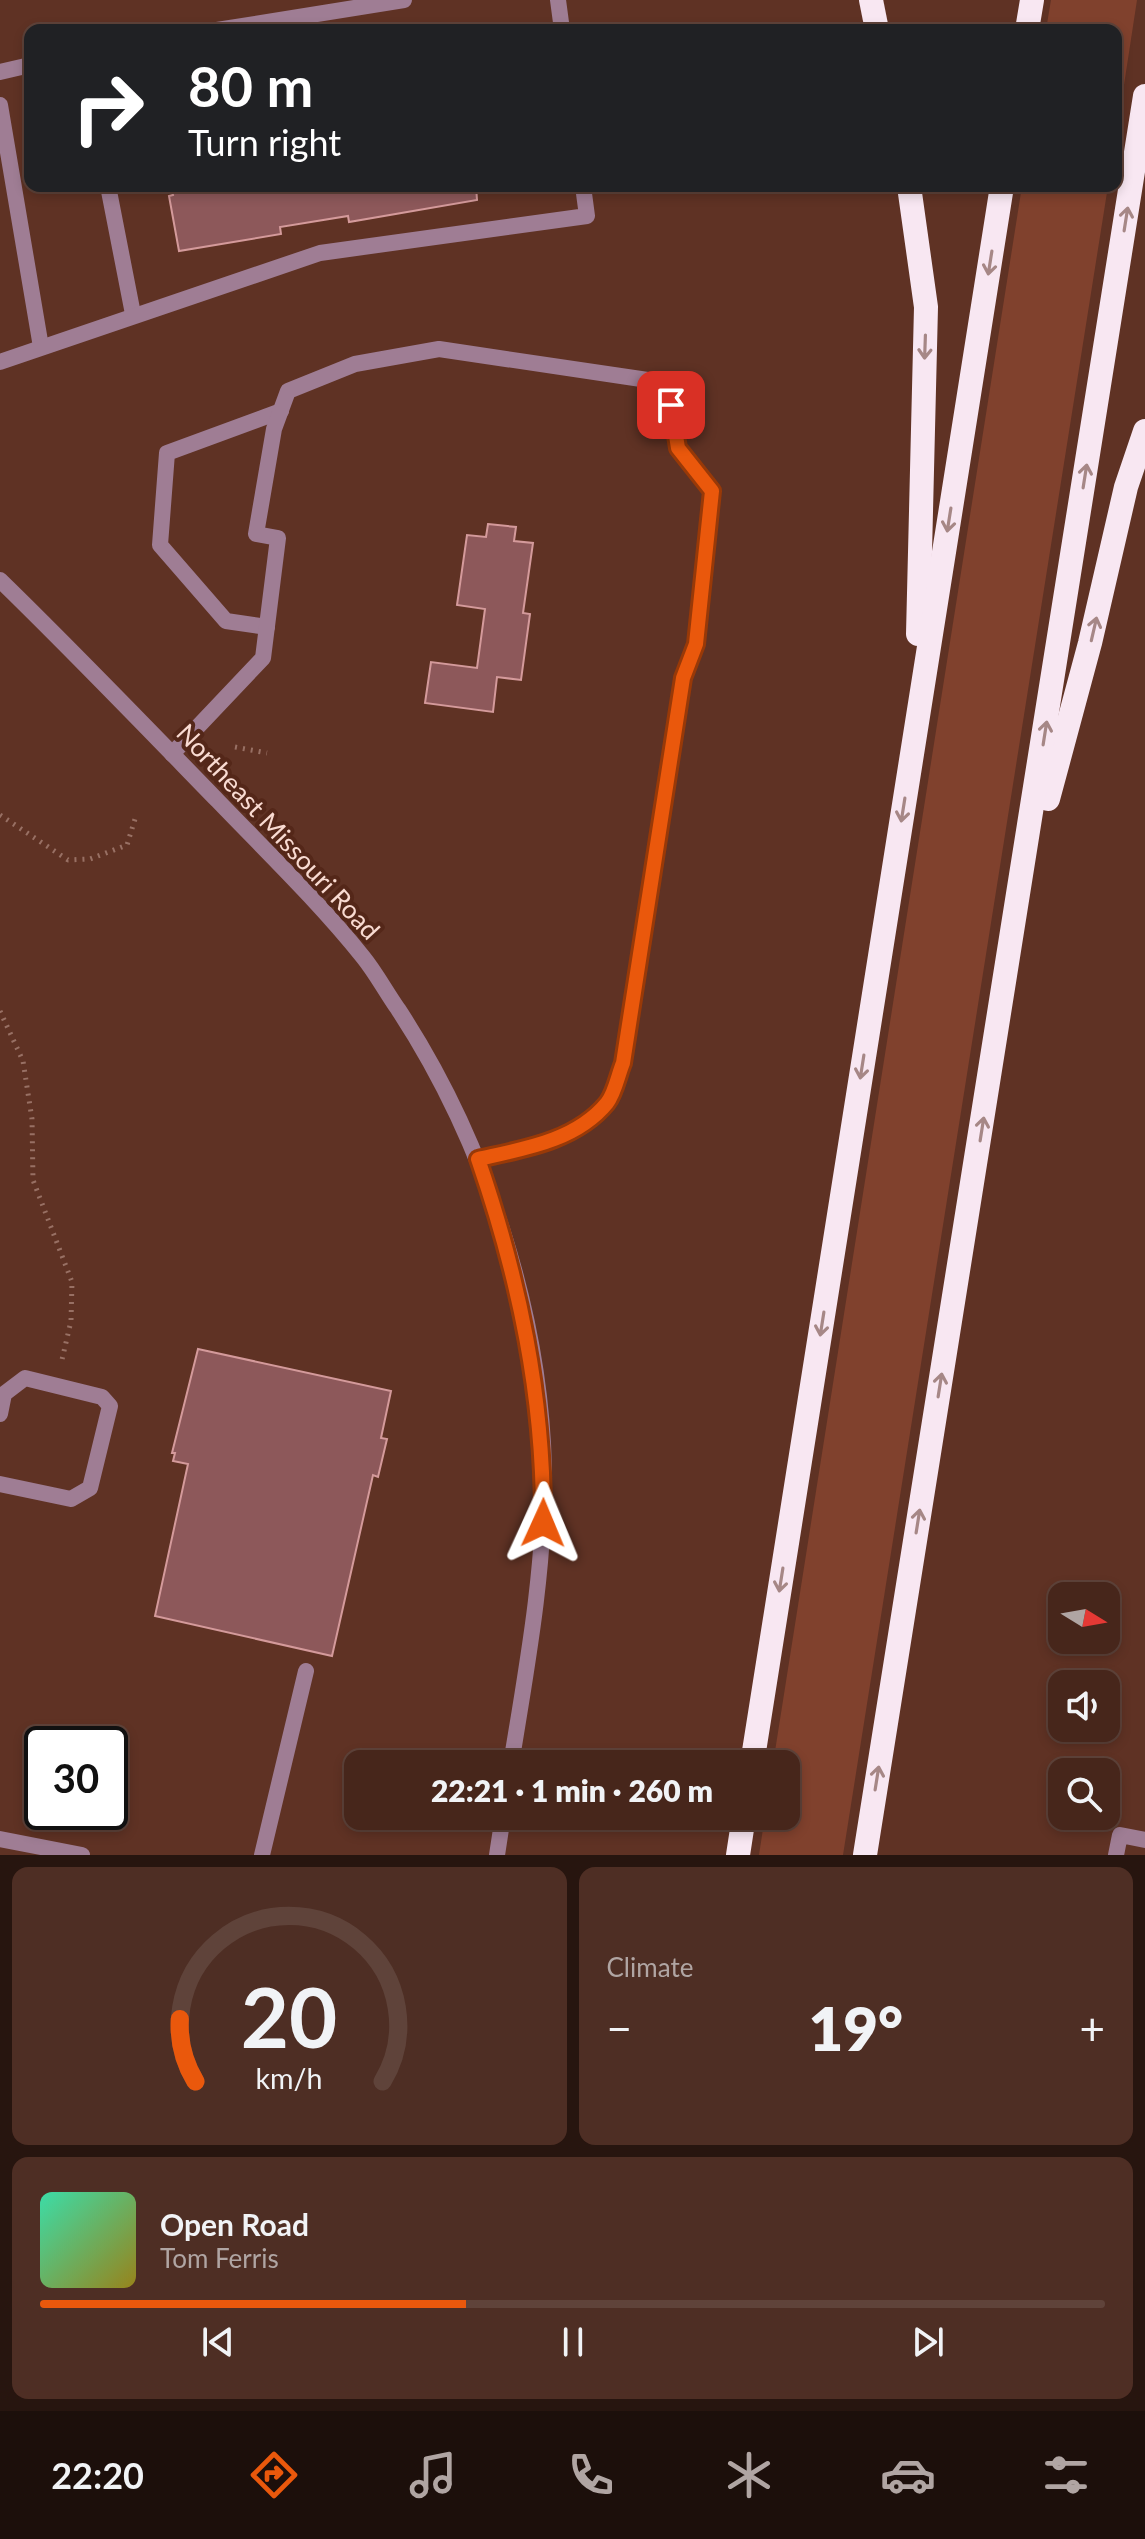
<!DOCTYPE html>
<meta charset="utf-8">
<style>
body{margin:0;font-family:Lato,sans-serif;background:#4e2e24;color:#f1f3f6;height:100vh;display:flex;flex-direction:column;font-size:30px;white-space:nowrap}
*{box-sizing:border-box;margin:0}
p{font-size:26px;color:#b0a5a3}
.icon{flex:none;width:44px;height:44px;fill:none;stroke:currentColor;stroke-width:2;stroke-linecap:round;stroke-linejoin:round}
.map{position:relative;height:1855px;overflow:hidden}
.sheet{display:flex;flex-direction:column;gap:12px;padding:12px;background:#27150f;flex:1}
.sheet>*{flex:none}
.hud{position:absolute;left:24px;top:24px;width:1098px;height:168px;border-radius:16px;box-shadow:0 4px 12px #0003,0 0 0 2px #5f433a;background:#202124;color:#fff;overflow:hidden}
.needle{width:52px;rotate:101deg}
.tools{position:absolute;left:1048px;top:1582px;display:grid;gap:16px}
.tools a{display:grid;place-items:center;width:72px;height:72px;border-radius:16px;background:#47261b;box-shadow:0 4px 12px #0003,0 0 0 2px #5f433a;font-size:40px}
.speed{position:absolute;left:24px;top:1726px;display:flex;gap:16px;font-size:40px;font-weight:700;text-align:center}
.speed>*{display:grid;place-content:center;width:104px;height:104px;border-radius:50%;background:#47261b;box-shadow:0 4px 12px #0003,0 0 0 2px #5f433a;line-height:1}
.speed .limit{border:4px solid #111;border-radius:12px;background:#fff;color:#111}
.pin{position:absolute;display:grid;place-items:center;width:68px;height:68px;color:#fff;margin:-34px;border-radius:16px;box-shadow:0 4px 12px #0006}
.me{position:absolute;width:88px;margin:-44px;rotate:1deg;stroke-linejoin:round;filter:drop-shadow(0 0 6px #0008)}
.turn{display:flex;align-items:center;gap:28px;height:168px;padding:0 32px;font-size:36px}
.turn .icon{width:104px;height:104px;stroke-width:2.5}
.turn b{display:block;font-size:56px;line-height:68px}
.big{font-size:60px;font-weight:800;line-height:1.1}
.sheet .widget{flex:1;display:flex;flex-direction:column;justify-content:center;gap:12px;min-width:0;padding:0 28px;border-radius:16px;background:#4e2e24}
.sheet .dial{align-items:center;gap:0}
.dial svg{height:208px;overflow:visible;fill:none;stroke:#5f433a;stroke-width:7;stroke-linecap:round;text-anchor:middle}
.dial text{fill:#f1f3f6;stroke:none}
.song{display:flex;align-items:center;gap:24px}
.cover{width:96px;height:96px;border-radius:12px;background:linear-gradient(135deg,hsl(160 70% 55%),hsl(50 70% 35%))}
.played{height:8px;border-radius:4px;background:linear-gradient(90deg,#ea580c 40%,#5f433a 40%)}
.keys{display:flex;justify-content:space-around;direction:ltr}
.heat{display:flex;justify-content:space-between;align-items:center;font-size:44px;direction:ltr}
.sheet .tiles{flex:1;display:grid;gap:12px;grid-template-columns:1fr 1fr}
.widget:last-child{grid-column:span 2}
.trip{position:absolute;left:344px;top:1750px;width:456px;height:80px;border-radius:16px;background:#47261b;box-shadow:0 4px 12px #0003,0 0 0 2px #5f433a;font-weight:800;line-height:80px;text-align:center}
.tab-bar{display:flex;height:128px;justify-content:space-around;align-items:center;background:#1c0f0b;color:#b0a5a3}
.tab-bar .icon{width:56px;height:56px}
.tab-bar .selected{color:#ea580c}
.tab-bar b{font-size:36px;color:#f1f3f6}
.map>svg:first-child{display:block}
.green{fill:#80412d}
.building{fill:#8d585a;stroke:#d49a9b;stroke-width:2}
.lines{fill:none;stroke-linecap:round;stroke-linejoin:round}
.path{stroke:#987064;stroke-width:5;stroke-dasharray:2 6;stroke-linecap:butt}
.service{stroke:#9f7d94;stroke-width:16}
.minor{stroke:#9f7d94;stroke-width:16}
.motorway{stroke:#f8e7f2;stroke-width:24}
.oneway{stroke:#a68786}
.route-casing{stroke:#983908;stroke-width:20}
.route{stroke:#ea580c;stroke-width:14}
.labels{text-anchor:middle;stroke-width:8;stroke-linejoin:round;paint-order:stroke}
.street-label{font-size:26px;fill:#f9dbd2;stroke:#542719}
</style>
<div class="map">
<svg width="1145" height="1855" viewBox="0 0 1145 1855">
<rect width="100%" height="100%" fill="#5f3224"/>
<!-- green -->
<g class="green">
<path d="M1051,0H1137L1116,137V30H1046Z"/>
<path d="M1022,186H1108L843,1855H759L765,1816H786V1764H773Z"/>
</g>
<!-- building -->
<g class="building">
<path d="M171,186H476L477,200L349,222L348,216L280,227L281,234L179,251L169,196L173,195Z"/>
<path d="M488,524L516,527L514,541L533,543L523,613L530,614L521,680L497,677L493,712L425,703L431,662L477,668L485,609L457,605L467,535L486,537Z"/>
<path d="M198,1349L391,1391L381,1438L387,1439L378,1477L373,1475L332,1656L155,1616L188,1464L173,1461L175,1453H172Z"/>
</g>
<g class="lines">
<!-- path -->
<g class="path">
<path d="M235,747L267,753"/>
<path d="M0,815L68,860L90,859L127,845L135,819"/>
<path d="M0,1011L23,1061L32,1119L33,1180L72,1282L71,1321L61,1364"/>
</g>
<!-- service -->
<g class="service">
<path d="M558,0L562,30"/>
<path d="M217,30L404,0"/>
<path d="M0,72L30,65"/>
<path d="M0,105L41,347"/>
<path d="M108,186L133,314"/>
<path d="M0,362L320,253L587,216L583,186"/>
<path d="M267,627L226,621L160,545L167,453L281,411"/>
<path d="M172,754L263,658L278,538L256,534L274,429L288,391L355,364L439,349L668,383L678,448L712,491L696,644L683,678L623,1063C618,1075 615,1093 607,1103C576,1141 523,1149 478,1159"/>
<path d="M0,1414L4,1394L25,1378L102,1397L110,1406L90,1488L71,1499L0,1484"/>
<path d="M0,1839L82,1855"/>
<path d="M262,1855L306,1671"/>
<path d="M1116,1855L1120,1835L1145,1840"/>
</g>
<!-- minor -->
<g class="minor">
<path d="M0,580C74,652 146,727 218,801C267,852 319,902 363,957C376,973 386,992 398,1009C484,1140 541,1312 544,1470C545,1569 527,1666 511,1764"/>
<path d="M497,1855L503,1816"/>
</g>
<!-- motorway -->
<g class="motorway">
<path d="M871,0L877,30"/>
<path d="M1027,30L1032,0"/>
<path d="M909,186L926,307L918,634"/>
<path d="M1048,799L1090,643L1126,487L1145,431"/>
<path d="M752,1764L1002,186"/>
<path d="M738,1855L744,1816"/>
<path d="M865,1855L1145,96"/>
</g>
</g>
<!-- one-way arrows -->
<defs><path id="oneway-shaft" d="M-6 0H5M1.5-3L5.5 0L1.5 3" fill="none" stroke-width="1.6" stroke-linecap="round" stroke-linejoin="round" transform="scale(2)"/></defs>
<g class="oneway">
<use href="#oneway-shaft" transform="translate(1126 219) rotate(-81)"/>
<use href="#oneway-shaft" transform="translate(990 263) rotate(99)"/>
<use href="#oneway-shaft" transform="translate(925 347) rotate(92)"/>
<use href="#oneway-shaft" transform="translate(1085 476) rotate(-81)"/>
<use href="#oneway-shaft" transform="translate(949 520) rotate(99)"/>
<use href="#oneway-shaft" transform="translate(1094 629) rotate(-77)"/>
<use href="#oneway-shaft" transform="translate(1045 733) rotate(-81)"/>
<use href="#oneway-shaft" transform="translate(903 810) rotate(99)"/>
<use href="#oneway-shaft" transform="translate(862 1067) rotate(99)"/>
<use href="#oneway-shaft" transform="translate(982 1129) rotate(-81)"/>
<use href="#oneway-shaft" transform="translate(822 1324) rotate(99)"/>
<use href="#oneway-shaft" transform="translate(940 1385) rotate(-81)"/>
<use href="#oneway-shaft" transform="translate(918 1521) rotate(-81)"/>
<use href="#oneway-shaft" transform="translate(781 1580) rotate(99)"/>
<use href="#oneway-shaft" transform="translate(877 1778) rotate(-81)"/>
</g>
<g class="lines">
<defs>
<path id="route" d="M543,1523C544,1397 519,1278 478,1159C523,1149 576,1141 607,1103C615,1093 618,1075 623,1063L683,678L696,644L712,491L678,448L671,405"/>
</defs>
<!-- route casing -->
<use href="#route" class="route-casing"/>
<!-- route -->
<use href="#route" class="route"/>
</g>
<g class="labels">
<!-- street labels -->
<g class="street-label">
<text transform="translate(278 832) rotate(47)" y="9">Northeast Missouri Road</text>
</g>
</g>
</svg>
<div class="tools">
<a><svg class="needle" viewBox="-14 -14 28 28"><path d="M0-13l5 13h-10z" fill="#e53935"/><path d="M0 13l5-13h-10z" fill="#b0a5a3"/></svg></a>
<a><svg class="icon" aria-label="sound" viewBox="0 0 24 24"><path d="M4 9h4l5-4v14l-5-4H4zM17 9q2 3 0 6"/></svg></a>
<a><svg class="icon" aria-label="search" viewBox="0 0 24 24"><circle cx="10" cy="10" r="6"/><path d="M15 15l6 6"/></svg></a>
</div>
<div class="speed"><div class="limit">30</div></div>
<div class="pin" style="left:671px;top:405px;background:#d93025"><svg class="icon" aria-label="arrive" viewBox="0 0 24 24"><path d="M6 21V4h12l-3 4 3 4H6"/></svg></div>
<svg class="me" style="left:543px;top:1523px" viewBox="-20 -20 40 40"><path d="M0-17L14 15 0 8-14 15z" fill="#ea580c" stroke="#fff" stroke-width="4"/></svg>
<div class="trip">22:21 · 1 min · 260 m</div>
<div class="hud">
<div class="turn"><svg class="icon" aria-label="right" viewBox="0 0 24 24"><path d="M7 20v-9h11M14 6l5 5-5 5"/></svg><div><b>80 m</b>Turn right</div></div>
</div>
</div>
<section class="sheet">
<div class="tiles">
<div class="widget dial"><svg viewBox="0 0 100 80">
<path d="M14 69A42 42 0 1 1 86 69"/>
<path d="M14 69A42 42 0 0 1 8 45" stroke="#ea580c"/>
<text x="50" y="56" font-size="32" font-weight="700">20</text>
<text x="50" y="72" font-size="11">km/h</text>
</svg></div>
<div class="widget"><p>Climate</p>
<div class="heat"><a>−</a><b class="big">19°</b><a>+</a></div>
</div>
<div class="widget">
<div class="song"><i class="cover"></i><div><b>Open Road</b><p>Tom Ferris</p></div></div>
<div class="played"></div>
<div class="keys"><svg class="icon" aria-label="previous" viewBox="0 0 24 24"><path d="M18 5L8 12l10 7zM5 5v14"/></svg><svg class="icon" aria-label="pause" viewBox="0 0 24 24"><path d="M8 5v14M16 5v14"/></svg><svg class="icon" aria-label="next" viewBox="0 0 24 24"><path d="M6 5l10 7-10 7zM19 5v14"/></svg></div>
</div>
</div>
</section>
<nav class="tab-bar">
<b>22:20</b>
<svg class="icon selected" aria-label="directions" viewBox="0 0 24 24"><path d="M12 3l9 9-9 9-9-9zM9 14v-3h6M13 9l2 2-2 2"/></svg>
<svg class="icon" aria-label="music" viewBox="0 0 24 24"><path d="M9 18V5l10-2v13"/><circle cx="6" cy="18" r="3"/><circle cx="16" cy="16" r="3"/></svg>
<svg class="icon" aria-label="phone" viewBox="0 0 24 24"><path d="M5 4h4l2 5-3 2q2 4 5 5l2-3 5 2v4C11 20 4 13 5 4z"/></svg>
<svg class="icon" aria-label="climate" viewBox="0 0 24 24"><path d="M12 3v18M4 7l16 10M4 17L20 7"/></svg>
<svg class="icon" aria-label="car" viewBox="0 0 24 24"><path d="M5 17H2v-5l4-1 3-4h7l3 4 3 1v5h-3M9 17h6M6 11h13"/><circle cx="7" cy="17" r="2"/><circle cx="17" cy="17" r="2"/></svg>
<svg class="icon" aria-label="filters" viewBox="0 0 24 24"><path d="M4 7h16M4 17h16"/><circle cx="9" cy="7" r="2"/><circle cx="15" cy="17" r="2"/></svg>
</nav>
